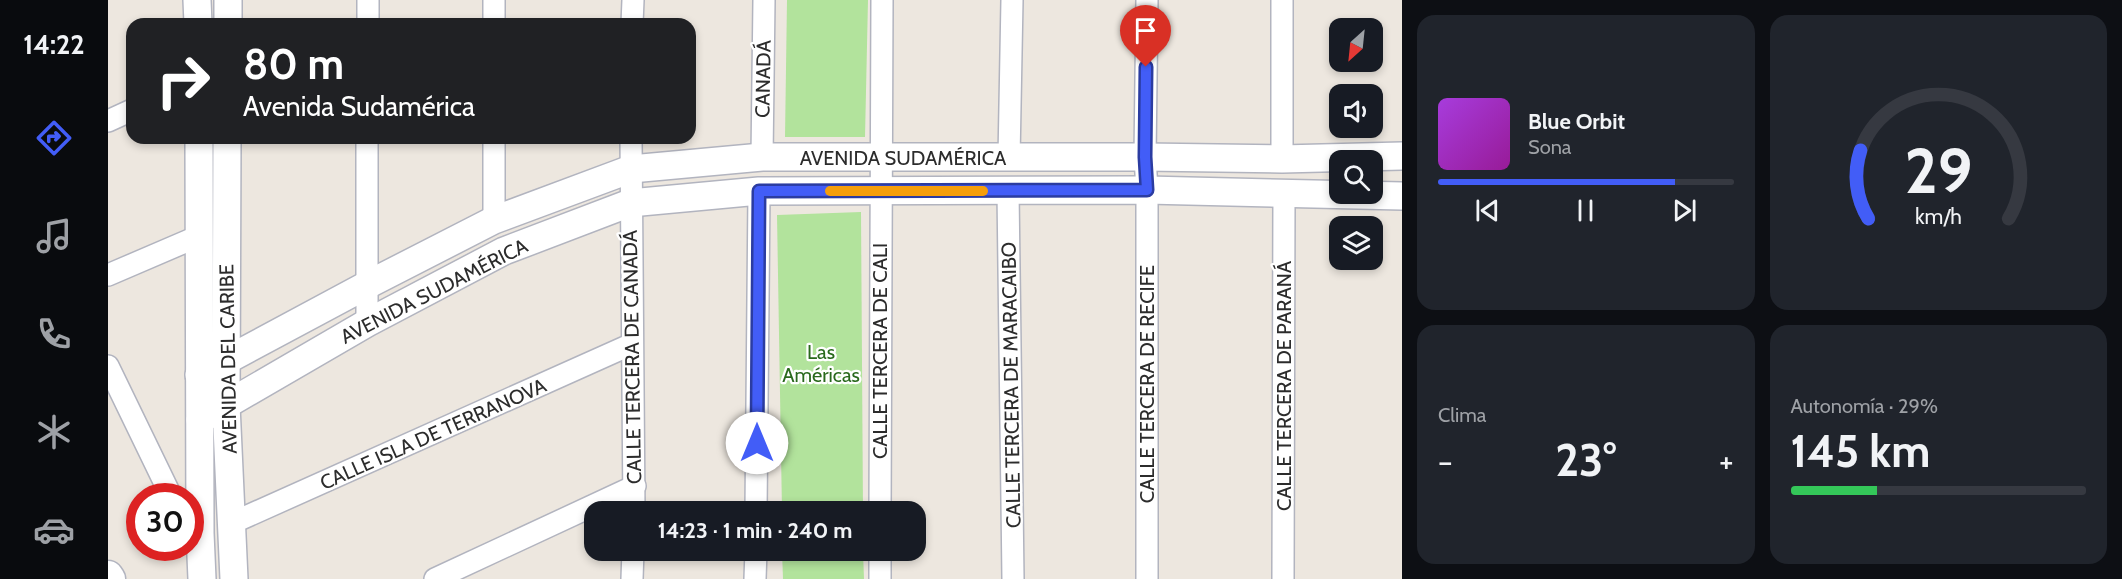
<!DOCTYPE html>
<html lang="es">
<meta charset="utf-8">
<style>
body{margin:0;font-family:Cabin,sans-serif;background:#20242c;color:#f1f3f6;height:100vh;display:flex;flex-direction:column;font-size:22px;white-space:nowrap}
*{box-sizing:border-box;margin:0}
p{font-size:20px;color:#9ea1a6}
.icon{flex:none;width:33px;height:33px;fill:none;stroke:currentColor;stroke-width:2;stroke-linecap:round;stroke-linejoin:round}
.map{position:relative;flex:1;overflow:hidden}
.drawer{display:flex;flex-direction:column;gap:15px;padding:15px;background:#0d0f14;width:720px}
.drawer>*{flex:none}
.hud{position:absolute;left:18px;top:18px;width:570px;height:126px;border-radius:18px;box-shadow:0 3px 9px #0003;background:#202124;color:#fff;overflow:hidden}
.needle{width:39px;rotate:207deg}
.fabs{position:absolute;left:1221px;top:18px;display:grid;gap:12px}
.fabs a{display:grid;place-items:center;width:54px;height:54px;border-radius:12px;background:#171b24;box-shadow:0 3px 9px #0003;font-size:30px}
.speed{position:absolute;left:18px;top:483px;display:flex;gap:12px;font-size:30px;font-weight:700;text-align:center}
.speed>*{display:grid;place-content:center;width:78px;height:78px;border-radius:50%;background:#171b24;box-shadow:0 3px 9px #0003;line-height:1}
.speed .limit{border:9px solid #d22;background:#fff;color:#111}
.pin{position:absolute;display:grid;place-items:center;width:51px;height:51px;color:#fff;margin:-62px -26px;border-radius:50% 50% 50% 0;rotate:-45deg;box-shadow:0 0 6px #0007}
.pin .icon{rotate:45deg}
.me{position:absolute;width:66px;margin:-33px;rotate:0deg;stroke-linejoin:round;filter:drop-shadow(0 0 4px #0008)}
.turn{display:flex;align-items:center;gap:21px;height:126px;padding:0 18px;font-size:27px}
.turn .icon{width:78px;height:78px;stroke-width:2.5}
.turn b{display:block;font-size:42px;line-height:51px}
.big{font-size:45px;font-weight:800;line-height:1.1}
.drawer .widget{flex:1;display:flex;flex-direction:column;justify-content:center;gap:9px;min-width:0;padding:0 21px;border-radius:18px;background:#20242c}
.drawer .dial{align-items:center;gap:0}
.dial svg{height:156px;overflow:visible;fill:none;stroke:#363941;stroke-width:7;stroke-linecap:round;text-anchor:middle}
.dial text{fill:#f1f3f6;stroke:none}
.song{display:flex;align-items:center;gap:18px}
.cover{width:72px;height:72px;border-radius:9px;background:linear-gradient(135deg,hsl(280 70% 55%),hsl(300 70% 35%))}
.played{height:6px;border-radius:3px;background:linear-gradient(90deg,#425df7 80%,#363941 80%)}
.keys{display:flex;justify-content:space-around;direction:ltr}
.heat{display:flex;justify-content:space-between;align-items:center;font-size:33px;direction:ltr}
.charge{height:9px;border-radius:4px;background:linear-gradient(90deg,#34c759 29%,#363941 0)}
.drawer .tiles{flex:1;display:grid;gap:15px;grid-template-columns:repeat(2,1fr)}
.trip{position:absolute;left:476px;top:501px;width:342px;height:60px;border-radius:18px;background:#171b24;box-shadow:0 3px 9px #0003;font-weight:800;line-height:60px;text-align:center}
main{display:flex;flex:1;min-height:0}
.menu{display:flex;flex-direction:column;width:108px;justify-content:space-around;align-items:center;background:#090b0e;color:#9ea1a6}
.menu .icon{width:42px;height:42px}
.menu .selected{color:#425df7}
.menu b{font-size:27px;color:#f1f3f6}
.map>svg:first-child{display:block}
.green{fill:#b2e39c}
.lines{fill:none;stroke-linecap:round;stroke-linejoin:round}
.minor-casing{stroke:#b2b4bf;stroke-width:24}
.tertiary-casing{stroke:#b2b4bf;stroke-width:30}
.secondary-casing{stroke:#b2b4bf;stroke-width:33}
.minor{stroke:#fff;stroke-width:21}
.tertiary{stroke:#fff;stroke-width:27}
.secondary{stroke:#fff;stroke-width:30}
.route-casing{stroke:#2b3ca1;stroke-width:15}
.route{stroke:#425df7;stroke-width:10}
.slow{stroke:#f59e0b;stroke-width:10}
.labels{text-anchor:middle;stroke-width:4.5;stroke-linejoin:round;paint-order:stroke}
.street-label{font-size:20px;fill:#2c2c2c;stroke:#fff}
.park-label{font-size:20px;fill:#29691c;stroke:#fff}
</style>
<main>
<nav class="menu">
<b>14:22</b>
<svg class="icon selected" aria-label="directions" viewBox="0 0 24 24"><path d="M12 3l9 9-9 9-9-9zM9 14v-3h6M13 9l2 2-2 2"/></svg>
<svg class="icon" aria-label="music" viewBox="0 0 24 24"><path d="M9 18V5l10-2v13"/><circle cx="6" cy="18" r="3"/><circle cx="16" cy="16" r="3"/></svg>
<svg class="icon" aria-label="phone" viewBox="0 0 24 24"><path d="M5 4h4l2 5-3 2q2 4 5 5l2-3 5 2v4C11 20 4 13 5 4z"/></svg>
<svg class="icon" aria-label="climate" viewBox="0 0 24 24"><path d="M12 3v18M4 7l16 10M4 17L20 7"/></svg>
<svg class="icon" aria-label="car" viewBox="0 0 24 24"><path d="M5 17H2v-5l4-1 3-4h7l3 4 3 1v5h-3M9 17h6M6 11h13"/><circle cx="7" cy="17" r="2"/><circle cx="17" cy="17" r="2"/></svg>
</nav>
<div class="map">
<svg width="1294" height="579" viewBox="0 0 1294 579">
<rect width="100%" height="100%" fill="#ede7df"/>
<!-- green -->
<g class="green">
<path d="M679,0H760L757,137H677Z"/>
<path d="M753,212L755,511H674L669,215Z"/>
<path d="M674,551H755L756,579H675Z"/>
</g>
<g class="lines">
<defs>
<g id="minor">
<path d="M386,0V24"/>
<path d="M1039,0L1037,157L1039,190V579"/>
<path d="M1174,0V159"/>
<path d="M260,24V0"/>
<path d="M524,24L525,0"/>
<path d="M0,121L24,110"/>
<path d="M386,138V220"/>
<path d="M523,138L526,512"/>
<path d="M654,157L656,0"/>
<path d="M901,158L904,0"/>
<path d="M900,191L905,579"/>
<path d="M0,275L91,236"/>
<path d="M259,323V138"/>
<path d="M0,366L63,496"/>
<path d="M648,512L651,191"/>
<path d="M772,512L774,0"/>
<path d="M124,523L524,344"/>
<path d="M327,579L527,486"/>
<path d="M524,579L525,550"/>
<path d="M647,579L648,550"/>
<path d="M772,579V550"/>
<path d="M1175,579L1176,193"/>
</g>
<g id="tertiary">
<path d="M89,0L90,24"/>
<path d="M120,24V0"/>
<path d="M91,138L92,533L94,579"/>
<path d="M119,138L118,405L126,579"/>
<path d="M91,375L259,285L386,220L523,169L654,157H1037L1174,159L1294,156"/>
<path d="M92,420L259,323L396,251L522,203L651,191L1039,190L1294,196"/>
</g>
<path id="secondary" d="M0,576L2,579"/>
</defs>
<!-- minor casing -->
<use href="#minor" class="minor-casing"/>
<!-- tertiary casing -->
<use href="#tertiary" class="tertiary-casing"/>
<!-- secondary casing -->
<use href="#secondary" class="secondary-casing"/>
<!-- minor -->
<use href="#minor" class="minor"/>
<!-- tertiary -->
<use href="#tertiary" class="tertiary"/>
<!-- secondary -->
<use href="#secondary" class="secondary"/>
</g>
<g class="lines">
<defs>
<path id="route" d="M649,443L651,191L1039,190L1037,157L1038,67"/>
</defs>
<!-- route casing -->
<use href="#route" class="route-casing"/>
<!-- route -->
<use href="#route" class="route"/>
<!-- slow -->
<path class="slow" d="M722,191H875"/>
</g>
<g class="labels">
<!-- street labels -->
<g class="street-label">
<text transform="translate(655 79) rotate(-89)" y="7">CANADÁ</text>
<text x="795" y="165">AVENIDA SUDAMÉRICA</text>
<text transform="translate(326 291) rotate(-27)" y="7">AVENIDA SUDAMÉRICA</text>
<text transform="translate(772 351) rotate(-90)" y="7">CALLE TERCERA DE CALI</text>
<text transform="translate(524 357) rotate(-91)" y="7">CALLE TERCERA DE CANADÁ</text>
<text transform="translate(120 359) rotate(-91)" y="7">AVENIDA DEL CARIBE</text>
<text transform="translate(1039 384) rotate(-90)" y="7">CALLE TERCERA DE RECIFE</text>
<text transform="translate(903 385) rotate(-91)" y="7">CALLE TERCERA DE MARACAIBO</text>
<text transform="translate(1176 386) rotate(-90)" y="7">CALLE TERCERA DE PARANÁ</text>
<text transform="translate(325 434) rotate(-24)" y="7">CALLE ISLA DE TERRANOVA</text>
</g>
<!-- park labels -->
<g class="park-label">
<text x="713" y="359">Las<tspan x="713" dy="23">Américas</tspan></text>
</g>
</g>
</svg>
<div class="fabs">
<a><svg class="needle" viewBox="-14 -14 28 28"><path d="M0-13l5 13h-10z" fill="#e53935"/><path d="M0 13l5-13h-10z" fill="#9ea1a6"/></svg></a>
<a><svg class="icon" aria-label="sound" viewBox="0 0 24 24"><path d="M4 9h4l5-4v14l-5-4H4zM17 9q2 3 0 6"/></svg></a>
<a><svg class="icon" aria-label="search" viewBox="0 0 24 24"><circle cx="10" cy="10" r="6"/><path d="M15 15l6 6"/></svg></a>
<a><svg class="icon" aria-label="layers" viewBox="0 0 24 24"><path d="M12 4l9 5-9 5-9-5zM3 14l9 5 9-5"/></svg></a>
</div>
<div class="speed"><div class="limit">30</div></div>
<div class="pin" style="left:1038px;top:67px;background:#d93025"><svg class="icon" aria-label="arrive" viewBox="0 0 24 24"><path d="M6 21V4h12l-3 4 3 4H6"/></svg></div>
<svg class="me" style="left:649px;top:443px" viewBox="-20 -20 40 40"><circle r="19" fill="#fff"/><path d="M0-13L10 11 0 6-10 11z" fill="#425df7"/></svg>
<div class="trip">14:23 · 1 min · 240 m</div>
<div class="hud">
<div class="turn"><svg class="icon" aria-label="right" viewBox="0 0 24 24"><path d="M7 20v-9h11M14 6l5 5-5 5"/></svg><div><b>80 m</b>Avenida Sudamérica</div></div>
</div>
</div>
<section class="drawer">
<div class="tiles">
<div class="widget">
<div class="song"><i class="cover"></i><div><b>Blue Orbit</b><p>Sona</p></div></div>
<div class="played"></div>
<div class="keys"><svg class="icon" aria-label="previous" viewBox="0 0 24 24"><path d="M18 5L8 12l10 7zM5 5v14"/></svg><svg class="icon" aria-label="pause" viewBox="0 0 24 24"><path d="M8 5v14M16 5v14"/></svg><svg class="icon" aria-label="next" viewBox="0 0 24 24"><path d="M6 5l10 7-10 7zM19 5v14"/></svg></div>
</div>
<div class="widget dial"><svg viewBox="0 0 100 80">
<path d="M14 69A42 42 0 1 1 86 69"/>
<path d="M14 69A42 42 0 0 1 10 34" stroke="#425df7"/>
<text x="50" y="56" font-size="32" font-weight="700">29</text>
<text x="50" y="72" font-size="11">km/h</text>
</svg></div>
<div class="widget"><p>Clima</p>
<div class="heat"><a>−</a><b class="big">23°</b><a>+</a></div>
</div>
<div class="widget"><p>Autonomía · 29%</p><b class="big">145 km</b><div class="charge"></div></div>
</div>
</section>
</main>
